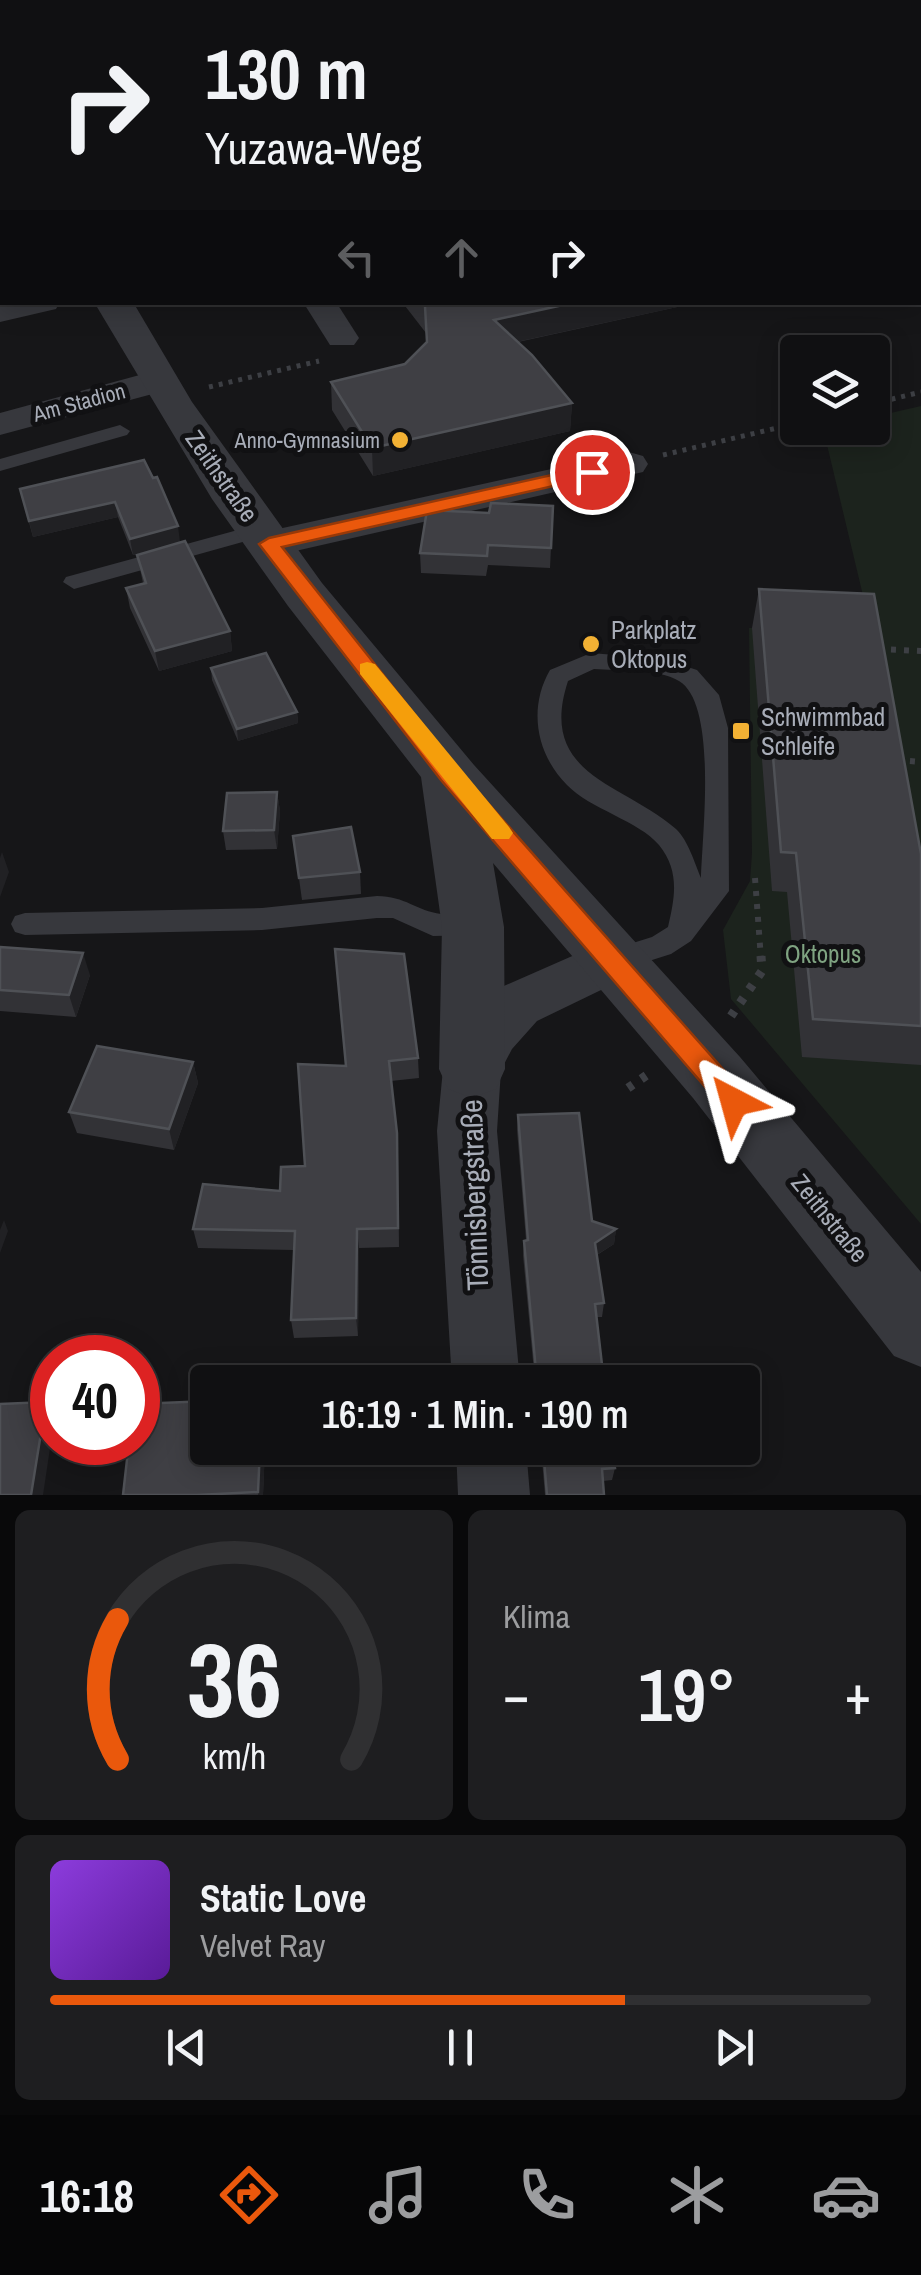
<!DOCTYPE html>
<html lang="de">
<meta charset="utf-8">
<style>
body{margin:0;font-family:"Archivo Narrow",sans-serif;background:#1e1e20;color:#f1f3f6;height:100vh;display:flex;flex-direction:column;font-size:38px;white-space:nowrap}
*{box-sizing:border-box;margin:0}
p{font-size:32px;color:#9c9d9f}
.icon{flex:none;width:55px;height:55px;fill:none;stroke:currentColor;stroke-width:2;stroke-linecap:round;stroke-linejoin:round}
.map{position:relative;height:1495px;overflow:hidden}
.details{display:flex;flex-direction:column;gap:15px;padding:15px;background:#09090a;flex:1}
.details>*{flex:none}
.guide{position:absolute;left:0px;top:0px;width:922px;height:305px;box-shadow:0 5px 25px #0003,0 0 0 2px #303032;background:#101012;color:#f1f3f6;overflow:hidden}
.controls{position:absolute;left:780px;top:335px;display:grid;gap:20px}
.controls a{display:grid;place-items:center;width:110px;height:110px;border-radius:10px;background:#101012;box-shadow:0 5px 25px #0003,0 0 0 2px #303032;font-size:50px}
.speed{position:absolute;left:30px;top:1335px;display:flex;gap:20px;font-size:50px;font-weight:700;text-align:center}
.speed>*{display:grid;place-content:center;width:130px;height:130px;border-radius:50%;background:#101012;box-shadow:0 5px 25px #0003,0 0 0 2px #303032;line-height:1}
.speed .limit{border:15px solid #d22;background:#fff;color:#111}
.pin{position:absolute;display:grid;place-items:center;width:85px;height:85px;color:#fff;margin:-42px;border:5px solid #fff;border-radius:50%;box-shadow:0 2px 10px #0007}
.me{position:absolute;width:110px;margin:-55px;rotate:321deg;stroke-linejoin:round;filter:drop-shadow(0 0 8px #0008)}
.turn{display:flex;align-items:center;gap:35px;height:210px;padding:0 40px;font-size:45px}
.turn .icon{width:130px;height:130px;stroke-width:2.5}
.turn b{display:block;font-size:70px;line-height:85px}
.lanes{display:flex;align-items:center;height:95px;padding:0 40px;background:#0003;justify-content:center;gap:50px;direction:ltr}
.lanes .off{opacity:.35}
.big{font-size:75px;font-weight:600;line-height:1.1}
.details .widget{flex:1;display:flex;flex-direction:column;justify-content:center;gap:15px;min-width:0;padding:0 35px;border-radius:15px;background:#1e1e20}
.details .dial{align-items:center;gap:0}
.dial svg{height:260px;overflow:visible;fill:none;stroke:#303032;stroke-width:7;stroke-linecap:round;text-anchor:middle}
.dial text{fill:#f1f3f6;stroke:none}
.song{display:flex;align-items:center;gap:30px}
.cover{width:120px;height:120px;border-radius:15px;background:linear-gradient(135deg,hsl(270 70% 55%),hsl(270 70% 35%))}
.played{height:10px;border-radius:5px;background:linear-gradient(90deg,#ea580c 70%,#303032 70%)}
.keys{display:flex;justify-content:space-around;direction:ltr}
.heat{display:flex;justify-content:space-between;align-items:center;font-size:55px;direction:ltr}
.details .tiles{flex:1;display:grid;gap:15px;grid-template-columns:1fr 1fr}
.widget:last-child{grid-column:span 2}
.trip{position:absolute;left:190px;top:1365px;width:570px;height:100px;border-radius:10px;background:#101012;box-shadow:0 5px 25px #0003,0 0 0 2px #303032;font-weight:600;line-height:100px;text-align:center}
.tab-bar{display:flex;height:160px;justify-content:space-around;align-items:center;background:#060607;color:#9c9d9f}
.tab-bar .icon{width:70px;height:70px}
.tab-bar .on{color:#ea580c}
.tab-bar b{font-size:45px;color:#f1f3f6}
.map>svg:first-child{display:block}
.green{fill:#1c231d}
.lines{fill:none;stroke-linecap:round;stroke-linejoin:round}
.path-far3{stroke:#3d3f44;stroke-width:4;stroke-dasharray:2.5 4;stroke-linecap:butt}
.path-far2{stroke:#3d3f44;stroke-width:5;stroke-dasharray:4 6;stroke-linecap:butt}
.path-far1{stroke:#3d3f44;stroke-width:6;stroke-dasharray:5 8;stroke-linecap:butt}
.path{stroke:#3d3f44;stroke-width:9;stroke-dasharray:6 10;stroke-linecap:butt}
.service{fill:#37383d;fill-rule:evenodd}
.minor{fill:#37383d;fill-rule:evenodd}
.tertiary{fill:#37383d;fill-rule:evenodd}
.motorway{stroke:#63666e;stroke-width:55}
.wall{fill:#323236}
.shaded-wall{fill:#212124}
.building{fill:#3f3f44;stroke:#4f5156;stroke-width:2.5}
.route{fill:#ea580c;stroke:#983908;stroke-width:2.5}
.slow{fill:#f59e0b}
.poi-dot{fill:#f2b134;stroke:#111113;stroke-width:4}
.labels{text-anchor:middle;stroke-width:10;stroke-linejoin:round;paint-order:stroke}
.far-street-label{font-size:22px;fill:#a8adb8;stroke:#111113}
.far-poi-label{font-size:22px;fill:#a8adb8;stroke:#111113;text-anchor:end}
.street-label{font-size:25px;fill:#a8adb8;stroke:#111113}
.poi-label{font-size:25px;fill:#a8adb8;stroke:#111113;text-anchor:start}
.park-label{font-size:25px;fill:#7fa381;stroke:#111113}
.near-street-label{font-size:30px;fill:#a8adb8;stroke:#111113}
</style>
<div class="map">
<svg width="921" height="1495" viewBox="0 0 921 1495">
<rect width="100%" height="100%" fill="#161618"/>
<!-- green -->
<path class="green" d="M921,406V1224L731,999L723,930L750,881L752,853L749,628L871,629L823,428H872L873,417Z"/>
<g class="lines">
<!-- path-far3 -->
<path class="path-far3" d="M368,2L385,0"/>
<!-- path-far2 -->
<g class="path-far2">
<path d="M209,387L319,361"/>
<path d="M872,404L921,392"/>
<path d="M663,455L798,423"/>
</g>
<!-- path-far1 -->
<g class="path-far1">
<path d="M878,649L921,651"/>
<path d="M897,760L921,762"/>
<path d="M755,878L761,959"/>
</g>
<!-- path -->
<g class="path">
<path d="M731,1016L762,971L761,956"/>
<path d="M628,1088L647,1075"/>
</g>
<!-- service -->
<g class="service">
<path d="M120,425L130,431L127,435L0,471V459Z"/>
<path d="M260,524L271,530L268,535L74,589L63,582L66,577Z"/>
<path d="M591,653L663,659L697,670L719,695L728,728L729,891L691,941L671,954L611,973L601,969L597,961L601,953L652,937L668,927C675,897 680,871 659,845C639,821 590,809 567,785C536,754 528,708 550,670ZM594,669C619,671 657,668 679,681C718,704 702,836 701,878C695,864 688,840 676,829C622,782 537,776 568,681Z"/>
<path d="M377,896C405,896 417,911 441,914C455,917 469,915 483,919L487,927L483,935L433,936L393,918H377L262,930L25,935L15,932L11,924L15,916L25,913L262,908Z"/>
</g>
<!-- minor -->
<g class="minor">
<path d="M0,302H60L56,309L0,322Z"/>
<path d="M303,302H336L359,338L354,345H330Z"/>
<path d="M158,370L171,373L176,381L171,389L0,435V413Z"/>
<path d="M629,452L643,456L648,464L643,472L269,557L254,553L248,544L254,535L269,531Z"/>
<path d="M611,939L630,946L638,961L630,976L537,1021L512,1049L501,1070L497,1131L520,1382H452L437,1131L443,1069L472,1015L497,989Z"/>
<path d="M456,1448H526L530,1495H458Z"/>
</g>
<!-- tertiary -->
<g class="tertiary">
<path d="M0,0H18V2H2V10Z"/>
<path d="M94,302H133L192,402L322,583L474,765L740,1057L921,1272V1367L894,1356L693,1098L493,863L504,927L505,1069L496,1089L472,1098L448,1089L439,1069L442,927L421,777L288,606L212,499Z"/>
</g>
<!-- motorway -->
<g class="motorway">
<path d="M581,2L599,0"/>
<path d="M745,2L763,0"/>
<path d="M0,105L2,104"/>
</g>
</g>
<!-- wall -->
<g class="wall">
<path d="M402,302H700L518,342L572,403L570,431L373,476L332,410L331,382L405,364L426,343V333Z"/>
<path d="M144,460L180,542L133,555L118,517L33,537L20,489Z"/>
<path d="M553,506L550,568L488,565L486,576L421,573L420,553L489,513Z"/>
<path d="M137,555L230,631L232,651L159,671L130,608L126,588L143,583Z"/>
<path d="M759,589L921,854V1065L802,1057L787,892L772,891L752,628Z"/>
<path d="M211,668L297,712L298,723L238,741L212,680Z"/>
<path d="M277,792L280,811L277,849L226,850L223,831Z"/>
<path d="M293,836L360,872L361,894L302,900Z"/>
<path d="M0,947L90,975L76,1017L0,1011Z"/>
<path d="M418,1058L419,1078L391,1081L398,1152L399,1247L359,1248L358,1336L294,1338L291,1320L294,1250L198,1248L193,1229L280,1191L305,1166L346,1066Z"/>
<path d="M193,1062L198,1083L174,1150L77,1133L69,1112Z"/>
<path d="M518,1115L592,1221L616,1229L614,1244L597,1255L604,1303L602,1317H596L604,1382H535L523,1255L524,1241L526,1240L517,1130Z"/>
<path d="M208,1448H265L263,1495H123Z"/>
<path d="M541,1448H612L615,1468L612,1480L603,1481L604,1495H545Z"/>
</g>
<!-- shaded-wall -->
<g class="shaded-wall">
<path d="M83,0H258V2H78V1Z"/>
<path d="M264,0H331L314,2H264Z"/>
<path d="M2,220V248H0V221Z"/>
<path d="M577,302H700L493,347L494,320Z"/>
<path d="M572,403L570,431L373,476L372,448Z"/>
<path d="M115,502L118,517L33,537L29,521Z"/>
<path d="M178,526L180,542L133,555L130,539Z"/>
<path d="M230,631L232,651L159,671L155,651Z"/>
<path d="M297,712L298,723L238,741L237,729Z"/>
<path d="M277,792L280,811L277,849L274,830Z"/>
<path d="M2,852L9,872L0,897V858Z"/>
<path d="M83,953L90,975L76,1017L69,995Z"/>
<path d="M193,1062L198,1083L174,1150L169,1129Z"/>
<path d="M4,1220L8,1231L0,1253V1230Z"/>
<path d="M357,1229L359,1248L358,1336L356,1318Z"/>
<path d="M616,1229L614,1244L593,1257L595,1243Z"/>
<path d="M46,1402L52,1416V1435L43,1495H31Z"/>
<path d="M260,1448H265L263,1495H258V1492Z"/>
</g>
<!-- building -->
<g class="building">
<rect x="920" y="46" width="1" height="128"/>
<path d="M2,153V220L0,221V154Z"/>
<path d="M422,302H577L494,320L532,355L572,403L372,448L331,382L405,364L427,342L425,306Z"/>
<path d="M144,460L153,478L157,477L178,526L130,539L115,502L29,521L20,489Z"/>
<path d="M491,503L553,506L551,548L488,545L487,556L420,553L427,510L489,513Z"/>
<path d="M185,541L230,631L155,651L126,588L146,583L137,555Z"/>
<path d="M759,589L874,594L921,854V1026L813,1019L796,853L781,852Z"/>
<path d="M266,653L297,712L237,729L211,668Z"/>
<path d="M277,792L274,830L223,831L227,793Z"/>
<path d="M351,827L360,872L299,878L293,836Z"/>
<path d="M0,947L83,953L69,995L0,990Z"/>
<path d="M335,949L404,954L418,1058L389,1061L397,1133L398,1228L357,1229L356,1318L291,1320L295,1231L193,1229L203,1184L280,1191L281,1167L305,1166L298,1064L346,1066Z"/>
<path d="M97,1046L193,1062L169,1129L69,1112Z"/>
<path d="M579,1113L592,1221L616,1229L595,1243L604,1303L595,1304L604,1382H537L524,1241L528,1240L518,1115Z"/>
<path d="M208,1401V1448H260L258,1492L197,1495H123L129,1442H138V1404Z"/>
<path d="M46,1402L31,1495H0V1404Z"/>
<path d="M543,1448H612L615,1468L602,1469L604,1495H547Z"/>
</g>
<!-- route -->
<path class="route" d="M592,466L601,472L598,476L282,547L457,768L744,1093L749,1102L744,1110L734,1114L725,1110L441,780L259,544L269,538Z"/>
<!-- slow -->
<path class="slow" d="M367,662L375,664L509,827L513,833L509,839H492L360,674V664Z"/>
<!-- markers -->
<g class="poi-dot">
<circle cx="400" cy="440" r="10"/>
<circle cx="591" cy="644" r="10"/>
<rect x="731" y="721" width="20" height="20" rx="5"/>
</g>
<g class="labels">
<!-- far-street labels -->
<g class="far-street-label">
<text transform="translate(79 402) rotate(-15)" y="8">Am Stadion</text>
</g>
<!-- far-poi labels -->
<g class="far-poi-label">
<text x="380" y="448">Anno-Gymnasium</text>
</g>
<!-- street labels -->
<g class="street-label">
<text transform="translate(222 476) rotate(55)" y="9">Zeithstraße</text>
<text transform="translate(830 1218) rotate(51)" y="9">Zeithstraße</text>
</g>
<!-- poi labels -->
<g class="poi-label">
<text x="611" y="639">Parkplatz<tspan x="611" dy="29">Oktopus</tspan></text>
<text x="761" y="726">Schwimmbad<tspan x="761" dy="29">Schleife</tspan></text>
</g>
<!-- park labels -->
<g class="park-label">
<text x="823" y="963">Oktopus</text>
</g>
<!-- near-street labels -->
<g class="near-street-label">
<text transform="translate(475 1195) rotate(-92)" y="10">Tönnisbergstraße</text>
</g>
</g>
</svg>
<div class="controls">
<a><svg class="icon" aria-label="layers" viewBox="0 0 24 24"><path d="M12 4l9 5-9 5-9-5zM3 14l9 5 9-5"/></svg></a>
</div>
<div class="speed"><div class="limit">40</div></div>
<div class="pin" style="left:592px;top:472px;background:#d93025"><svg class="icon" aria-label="arrive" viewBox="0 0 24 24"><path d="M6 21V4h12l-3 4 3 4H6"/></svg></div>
<svg class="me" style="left:734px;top:1102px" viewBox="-20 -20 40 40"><path d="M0-17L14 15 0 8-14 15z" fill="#ea580c" stroke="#fff" stroke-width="4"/></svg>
<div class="trip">16:19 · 1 Min. · 190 m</div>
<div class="guide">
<div class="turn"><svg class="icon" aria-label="right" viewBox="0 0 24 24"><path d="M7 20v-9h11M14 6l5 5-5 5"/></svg><div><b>130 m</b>Yuzawa-Weg</div></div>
<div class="lanes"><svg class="icon off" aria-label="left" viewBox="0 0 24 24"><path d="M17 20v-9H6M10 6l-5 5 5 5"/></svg><svg class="icon off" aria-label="ahead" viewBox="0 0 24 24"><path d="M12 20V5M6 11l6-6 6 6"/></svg><svg class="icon" aria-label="right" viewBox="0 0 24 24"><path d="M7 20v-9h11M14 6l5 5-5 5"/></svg></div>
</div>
</div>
<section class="details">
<div class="tiles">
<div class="widget dial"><svg viewBox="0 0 100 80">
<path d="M14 69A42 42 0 1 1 86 69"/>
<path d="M14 69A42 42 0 0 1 14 26" stroke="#ea580c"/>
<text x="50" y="56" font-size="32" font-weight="700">36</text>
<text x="50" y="72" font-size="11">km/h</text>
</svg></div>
<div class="widget"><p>Klima</p>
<div class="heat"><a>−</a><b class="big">19°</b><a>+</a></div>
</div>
<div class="widget">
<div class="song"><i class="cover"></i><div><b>Static Love</b><p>Velvet Ray</p></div></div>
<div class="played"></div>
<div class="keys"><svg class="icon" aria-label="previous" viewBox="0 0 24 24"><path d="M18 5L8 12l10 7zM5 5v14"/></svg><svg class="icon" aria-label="pause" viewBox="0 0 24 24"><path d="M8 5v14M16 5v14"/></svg><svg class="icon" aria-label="next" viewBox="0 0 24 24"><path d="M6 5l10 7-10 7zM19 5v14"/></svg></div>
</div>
</div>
</section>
<nav class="tab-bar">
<b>16:18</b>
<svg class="icon on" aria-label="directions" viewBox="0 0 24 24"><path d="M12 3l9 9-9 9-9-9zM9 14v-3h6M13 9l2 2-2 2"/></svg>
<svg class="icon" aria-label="music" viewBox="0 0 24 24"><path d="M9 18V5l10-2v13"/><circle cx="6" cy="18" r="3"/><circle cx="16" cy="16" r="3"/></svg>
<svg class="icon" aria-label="phone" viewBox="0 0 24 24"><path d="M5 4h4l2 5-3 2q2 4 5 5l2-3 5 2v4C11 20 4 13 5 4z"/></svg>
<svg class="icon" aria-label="climate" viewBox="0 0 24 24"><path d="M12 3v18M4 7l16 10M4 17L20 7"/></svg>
<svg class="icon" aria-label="car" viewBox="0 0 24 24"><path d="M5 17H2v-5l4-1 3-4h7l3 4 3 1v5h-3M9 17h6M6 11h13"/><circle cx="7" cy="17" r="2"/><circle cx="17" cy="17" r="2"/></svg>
</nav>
